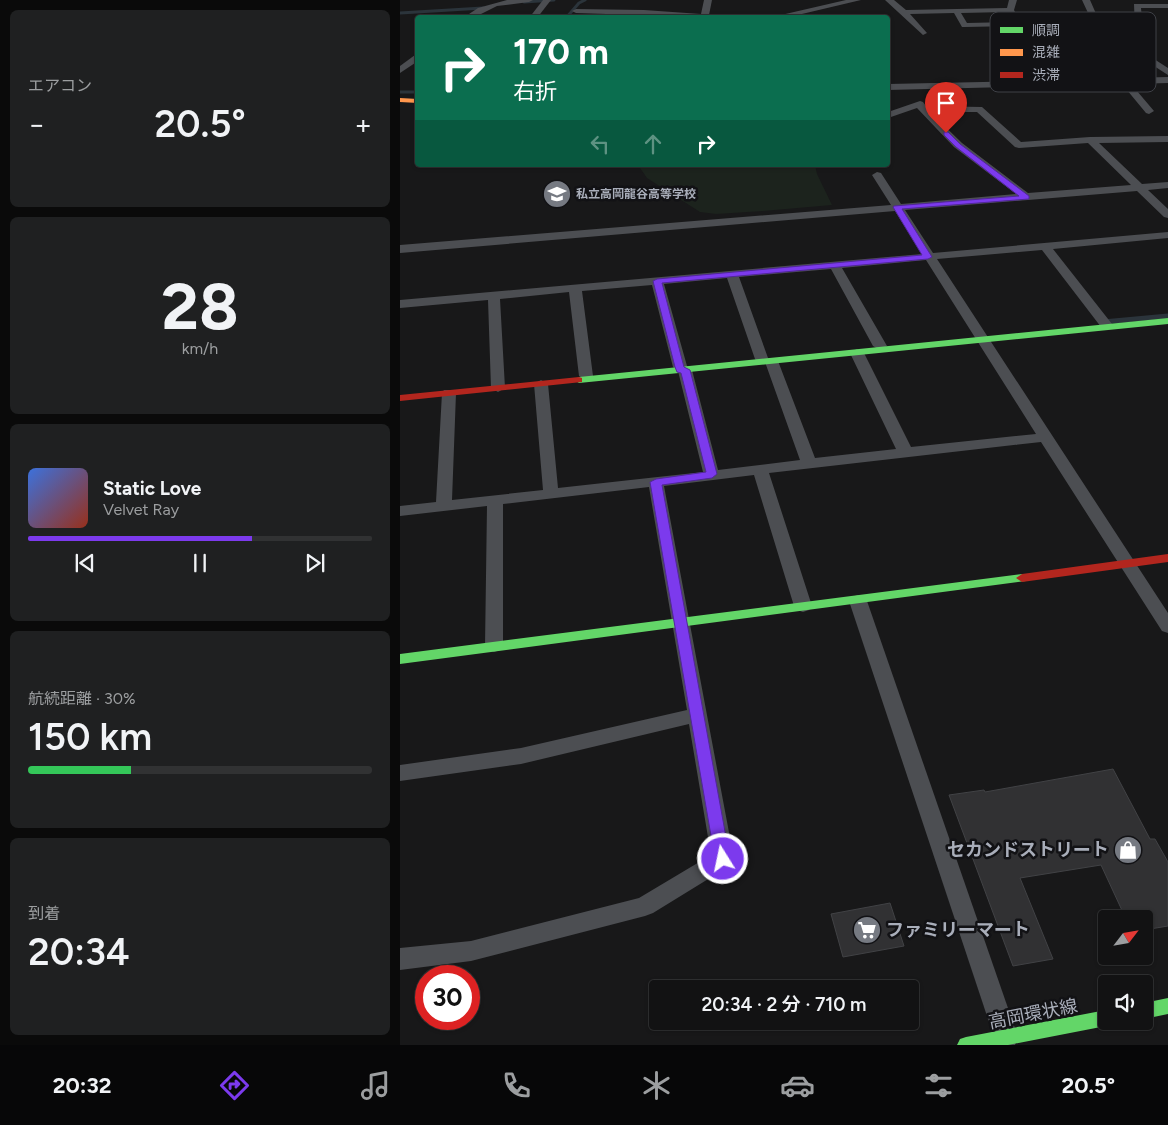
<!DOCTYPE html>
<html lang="ja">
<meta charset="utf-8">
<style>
body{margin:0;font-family:Figtree,"Noto Sans JP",sans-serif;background:#1f2021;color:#f1f3f6;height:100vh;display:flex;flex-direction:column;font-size:19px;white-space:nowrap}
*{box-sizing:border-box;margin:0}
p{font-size:16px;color:#9c9ea0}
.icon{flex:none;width:28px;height:28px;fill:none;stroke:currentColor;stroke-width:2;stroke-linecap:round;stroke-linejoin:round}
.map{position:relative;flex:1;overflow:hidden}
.side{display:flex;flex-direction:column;gap:10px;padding:10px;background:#0a0a0a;width:400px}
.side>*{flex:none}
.top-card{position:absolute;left:15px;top:15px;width:475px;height:152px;border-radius:5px;box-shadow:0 1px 4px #0004,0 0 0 1px #313233;background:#0b6e4f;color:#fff;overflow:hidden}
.needle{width:32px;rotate:59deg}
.tools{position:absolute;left:698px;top:910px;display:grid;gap:10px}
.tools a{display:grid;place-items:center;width:55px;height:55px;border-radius:5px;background:#121213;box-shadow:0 1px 4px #0004,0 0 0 1px #313233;font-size:25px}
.speed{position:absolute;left:15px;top:965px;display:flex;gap:10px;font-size:25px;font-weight:700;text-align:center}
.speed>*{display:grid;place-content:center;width:65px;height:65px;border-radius:50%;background:#121213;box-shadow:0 1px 4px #0004,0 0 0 1px #313233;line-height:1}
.speed .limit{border:8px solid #d22;background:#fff;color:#111}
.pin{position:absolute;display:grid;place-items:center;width:42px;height:42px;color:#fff;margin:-51px -21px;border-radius:50% 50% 50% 0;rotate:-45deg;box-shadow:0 0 5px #0007}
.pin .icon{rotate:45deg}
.me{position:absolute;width:55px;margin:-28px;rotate:350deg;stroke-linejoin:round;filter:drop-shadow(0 0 4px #0008)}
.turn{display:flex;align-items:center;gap:18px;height:105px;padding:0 15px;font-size:22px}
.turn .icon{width:65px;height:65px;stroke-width:2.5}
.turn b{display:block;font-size:35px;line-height:42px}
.lanes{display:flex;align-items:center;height:48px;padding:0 15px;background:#0003;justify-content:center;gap:25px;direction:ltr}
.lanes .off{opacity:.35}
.big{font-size:38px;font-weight:600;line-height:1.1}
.side .widget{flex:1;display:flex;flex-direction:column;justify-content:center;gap:8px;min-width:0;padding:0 18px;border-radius:8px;background:#1f2021}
.side .dial{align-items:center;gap:0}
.dial b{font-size:65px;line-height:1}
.song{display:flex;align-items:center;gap:15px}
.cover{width:60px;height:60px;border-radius:8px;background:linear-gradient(135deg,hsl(220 70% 55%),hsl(10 70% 35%))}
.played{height:5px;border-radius:2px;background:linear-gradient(90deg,#7c3aed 65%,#313233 65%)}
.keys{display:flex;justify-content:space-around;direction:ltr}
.heat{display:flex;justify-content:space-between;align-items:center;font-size:28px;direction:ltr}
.charge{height:8px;border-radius:4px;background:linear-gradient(90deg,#34c759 30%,#313233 0)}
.trip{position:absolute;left:249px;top:980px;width:270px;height:50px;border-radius:5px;background:#121213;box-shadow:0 1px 4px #0004,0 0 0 1px #313233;font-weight:600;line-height:50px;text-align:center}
.tab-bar{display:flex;height:80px;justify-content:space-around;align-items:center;background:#070708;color:#9c9ea0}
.tab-bar .icon{width:35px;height:35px}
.tab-bar .on{color:#7c3aed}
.tab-bar b{font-size:22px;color:#f1f3f6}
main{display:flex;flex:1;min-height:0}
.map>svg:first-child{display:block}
.green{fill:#1c231d}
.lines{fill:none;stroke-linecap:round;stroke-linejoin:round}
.stream-far1{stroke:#2b343b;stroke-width:3}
.stream{stroke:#2b343b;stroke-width:5}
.building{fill:#313133;stroke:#414245}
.street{fill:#4c4e52;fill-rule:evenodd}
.fast{fill:#63d668;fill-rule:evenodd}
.slow{fill:#ff974d;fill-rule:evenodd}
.jam{fill:#b3261e;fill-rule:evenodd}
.route{fill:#7c3aed;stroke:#51269a}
.labels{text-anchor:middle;stroke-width:5;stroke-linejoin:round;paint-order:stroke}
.far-poi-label{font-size:12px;font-weight:bold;fill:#a9aeba;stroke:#121215;text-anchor:start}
.near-poi-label{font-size:18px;font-weight:bold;fill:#a9aeba;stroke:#121215;text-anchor:end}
.near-street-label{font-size:18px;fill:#a9aeba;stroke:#121215}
.key{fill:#121215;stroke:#3f4147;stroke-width:1}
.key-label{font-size:14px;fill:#a9aeba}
</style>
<main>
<section class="side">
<div class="widget"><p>エアコン</p>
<div class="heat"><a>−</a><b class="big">20.5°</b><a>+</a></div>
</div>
<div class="widget dial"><b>28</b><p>km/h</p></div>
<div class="widget">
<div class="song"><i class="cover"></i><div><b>Static Love</b><p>Velvet Ray</p></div></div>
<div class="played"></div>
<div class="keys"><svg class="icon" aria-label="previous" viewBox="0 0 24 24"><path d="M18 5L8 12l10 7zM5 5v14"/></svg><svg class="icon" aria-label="pause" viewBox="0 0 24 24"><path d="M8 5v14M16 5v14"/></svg><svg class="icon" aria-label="next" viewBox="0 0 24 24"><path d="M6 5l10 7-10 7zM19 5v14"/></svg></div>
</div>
<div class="widget"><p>航続距離 · 30%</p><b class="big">150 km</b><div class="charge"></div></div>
<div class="widget"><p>到着</p><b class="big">20:34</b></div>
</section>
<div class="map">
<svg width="768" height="1045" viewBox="0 0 768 1045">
<rect width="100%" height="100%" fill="#181819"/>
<!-- green -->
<path class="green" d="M238,165H415L417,174L432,205L363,211L316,214L300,212L247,178Z"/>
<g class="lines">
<!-- stream-far1 -->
<g class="stream-far1">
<path d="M124,2L154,0"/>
<path d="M0,13L83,8"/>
<path d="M166,18L179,3L185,0"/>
<path d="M0,92H18"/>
</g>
<!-- stream -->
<path class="stream" d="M703,322L768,316"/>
</g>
<!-- building -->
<g class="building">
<path d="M713,769L750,839H755L768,862V926L744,930V919H726L701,865L620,878L653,959L613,966L549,795L584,790L585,792Z"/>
<path d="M490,903L504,946L443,957L431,914Z"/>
</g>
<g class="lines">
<!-- street -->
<g class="street">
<path d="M107,0H133L129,2L97,6L73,18H63L78,8Z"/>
<path d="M143,0H151L137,18H129Z"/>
<path d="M304,0H312L309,15L328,18L176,13L172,11L176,9L244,10L301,14Z"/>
<path d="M446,0H461L385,18H368Z"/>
<path d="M485,0H494L506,10L607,8L609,0H617L614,10L627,35L642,52L686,79L768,77V83L731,84L754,111L749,114L746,113L722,84L488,90V84L674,80C649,66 629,51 614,26L565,27H562L554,13L510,14L527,33L523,35ZM607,12L611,22L567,23L561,13Z"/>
<path d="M682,0H690L701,25L768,68V75L695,28Z"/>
<path d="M734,4H768V8H741L743,30L756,41V45H750L735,31Z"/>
<path d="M15,55H18V61L0,73V66Z"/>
<path d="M520,101L523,102L526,106L582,107L621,142L690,137L768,136V142L699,143L742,184L768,182V188L748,190L768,209V218L764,217L737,191L505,210L533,253L768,232V238L653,249L712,324L706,328L701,327L642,250L537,259L768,613V633L762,631L641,442L369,473L412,606L409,610L403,612L397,610L394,606L354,475L264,486L334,859L331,865L253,913L245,916L71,961L0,970V948L71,941L239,898L311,855L289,724L121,764L0,781V765L121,748L287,710L249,487L103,504V646L100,650L94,652L88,650L85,646L87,506L0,516V506L36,502L42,393L44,390H54L56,393L52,500L143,490L134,384L141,380L148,384L158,488L303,472L278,371L273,367L252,285L182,291L193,376L186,380L179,376L169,292L100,299L105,388L98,392L91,388L88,300L0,308V300L522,254L495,211L0,253V245L491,205L472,175L477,172L481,173L501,204L616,194L554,147L517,108L488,118V112ZM530,112H577L615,147L619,148L688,143L731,185L628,193L562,143ZM526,260L636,434L511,447L464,353L457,349L450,353L496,449L415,458L378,361L376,358H368L339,277L431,269L473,346L480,350L487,346L442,268ZM327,278L355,359L357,362H365L400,460L318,470L292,370L287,366L264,284Z"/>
<path d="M458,595L464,597L467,601L618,1037L615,1045H597L594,1037L449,601L452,597Z"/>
</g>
<!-- fast -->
<g class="fast">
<path d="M768,318V324L179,383L174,380L179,377Z"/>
<path d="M622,574L626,575L628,578L626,581L0,664V654Z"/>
<path d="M768,998V1014L744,1019V1003Z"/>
<path d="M706,1010V1021H713L706,1026L608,1045H557L560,1039L566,1037Z"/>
</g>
<!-- slow -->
<path class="slow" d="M0,98L18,99V103L0,102Z"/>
<!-- jam -->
<g class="jam">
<path d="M179,377L182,378V382L0,401V395Z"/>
<path d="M768,554V562L622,582L616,578L622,574Z"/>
</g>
</g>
<!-- route -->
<path class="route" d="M544,132H548L560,144L629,196V199L502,209L532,257L528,259L262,283L284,367L290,370L317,474L312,478L262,485L330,859L328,864L323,866L317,864L315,859L250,482L256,479L306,472L281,373L277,372L275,367L253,281L257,279L522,255L493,207L494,206L619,196L556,147L544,135Z"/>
<!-- icons -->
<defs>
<symbol id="school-disc" viewBox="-11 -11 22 22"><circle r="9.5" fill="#767a82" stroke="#121215"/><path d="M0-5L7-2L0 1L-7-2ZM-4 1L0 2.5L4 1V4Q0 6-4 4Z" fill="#fff"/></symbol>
<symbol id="shop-disc" viewBox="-11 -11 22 22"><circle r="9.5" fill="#767a82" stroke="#121215"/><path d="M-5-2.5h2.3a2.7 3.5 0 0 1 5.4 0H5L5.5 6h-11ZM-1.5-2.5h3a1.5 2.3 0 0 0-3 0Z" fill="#fff"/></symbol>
<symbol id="supermarket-disc" viewBox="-11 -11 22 22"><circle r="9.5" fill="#767a82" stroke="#121215"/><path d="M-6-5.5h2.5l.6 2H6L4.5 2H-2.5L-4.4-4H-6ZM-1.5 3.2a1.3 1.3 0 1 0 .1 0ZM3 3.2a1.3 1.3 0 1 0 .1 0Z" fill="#fff"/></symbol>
</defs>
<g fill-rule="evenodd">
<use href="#school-disc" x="141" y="178" width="32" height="32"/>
<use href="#shop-disc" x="712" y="834" width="32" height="32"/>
<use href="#supermarket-disc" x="451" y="914" width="32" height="32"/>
</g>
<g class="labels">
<!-- far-poi labels -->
<g class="far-poi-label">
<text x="176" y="198">私立高岡龍谷高等学校</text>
</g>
<!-- near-poi labels -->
<g class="near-poi-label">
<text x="709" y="856">セカンドストリート</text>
<text x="486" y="936" text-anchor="start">ファミリーマート</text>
</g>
<!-- near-street labels -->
<g class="near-street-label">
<text transform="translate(633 1014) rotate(-11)" y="6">高岡環状線</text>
</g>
</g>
<!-- legend -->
<rect x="590" y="12" width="166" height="80" rx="8" class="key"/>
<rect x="600" y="27" width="23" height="6" fill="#63d668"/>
<rect x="600" y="49" width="23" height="7" fill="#ff974d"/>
<rect x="600" y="72" width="23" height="6" fill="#b3261e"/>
<g class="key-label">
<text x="632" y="35">順調</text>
<text x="632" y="57">混雑</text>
<text x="632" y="80">渋滞</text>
</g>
</svg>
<div class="tools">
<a><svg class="needle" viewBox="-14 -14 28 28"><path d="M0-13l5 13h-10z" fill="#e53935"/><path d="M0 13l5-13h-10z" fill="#9c9ea0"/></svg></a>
<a><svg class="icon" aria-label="sound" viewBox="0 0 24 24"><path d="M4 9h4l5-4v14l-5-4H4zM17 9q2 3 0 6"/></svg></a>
</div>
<div class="speed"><div class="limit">30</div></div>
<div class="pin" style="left:546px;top:133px;background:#d93025"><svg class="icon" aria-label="arrive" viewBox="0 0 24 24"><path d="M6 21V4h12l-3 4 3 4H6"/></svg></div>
<svg class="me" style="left:323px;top:859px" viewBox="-20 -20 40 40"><circle r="17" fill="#7c3aed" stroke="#fff" stroke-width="3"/><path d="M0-11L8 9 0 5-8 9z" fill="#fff"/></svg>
<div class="trip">20:34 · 2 分 · 710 m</div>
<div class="top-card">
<div class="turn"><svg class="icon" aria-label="right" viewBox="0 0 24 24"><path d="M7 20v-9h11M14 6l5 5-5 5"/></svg><div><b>170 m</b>右折</div></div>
<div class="lanes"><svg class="icon off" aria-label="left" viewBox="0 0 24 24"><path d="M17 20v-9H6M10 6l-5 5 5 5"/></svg><svg class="icon off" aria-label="ahead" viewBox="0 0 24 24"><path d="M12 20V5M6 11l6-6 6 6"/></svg><svg class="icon" aria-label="right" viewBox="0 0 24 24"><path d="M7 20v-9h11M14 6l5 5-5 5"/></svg></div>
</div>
</div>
</main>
<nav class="tab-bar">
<b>20:32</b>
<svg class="icon on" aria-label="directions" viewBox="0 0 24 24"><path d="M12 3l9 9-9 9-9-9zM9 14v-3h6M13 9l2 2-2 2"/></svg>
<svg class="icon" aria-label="music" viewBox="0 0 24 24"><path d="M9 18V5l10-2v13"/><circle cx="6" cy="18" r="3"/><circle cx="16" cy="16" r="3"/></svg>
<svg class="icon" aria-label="phone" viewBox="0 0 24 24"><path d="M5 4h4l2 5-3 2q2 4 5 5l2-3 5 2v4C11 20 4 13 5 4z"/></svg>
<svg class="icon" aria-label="climate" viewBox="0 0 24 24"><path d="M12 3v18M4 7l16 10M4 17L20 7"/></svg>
<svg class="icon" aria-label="car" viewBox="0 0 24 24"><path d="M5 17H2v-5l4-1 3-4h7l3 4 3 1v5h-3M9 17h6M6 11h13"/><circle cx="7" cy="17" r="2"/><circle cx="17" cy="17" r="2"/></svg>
<svg class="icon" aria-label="filters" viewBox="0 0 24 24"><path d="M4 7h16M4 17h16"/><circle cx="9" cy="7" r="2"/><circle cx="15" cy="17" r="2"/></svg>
<b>20.5°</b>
</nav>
